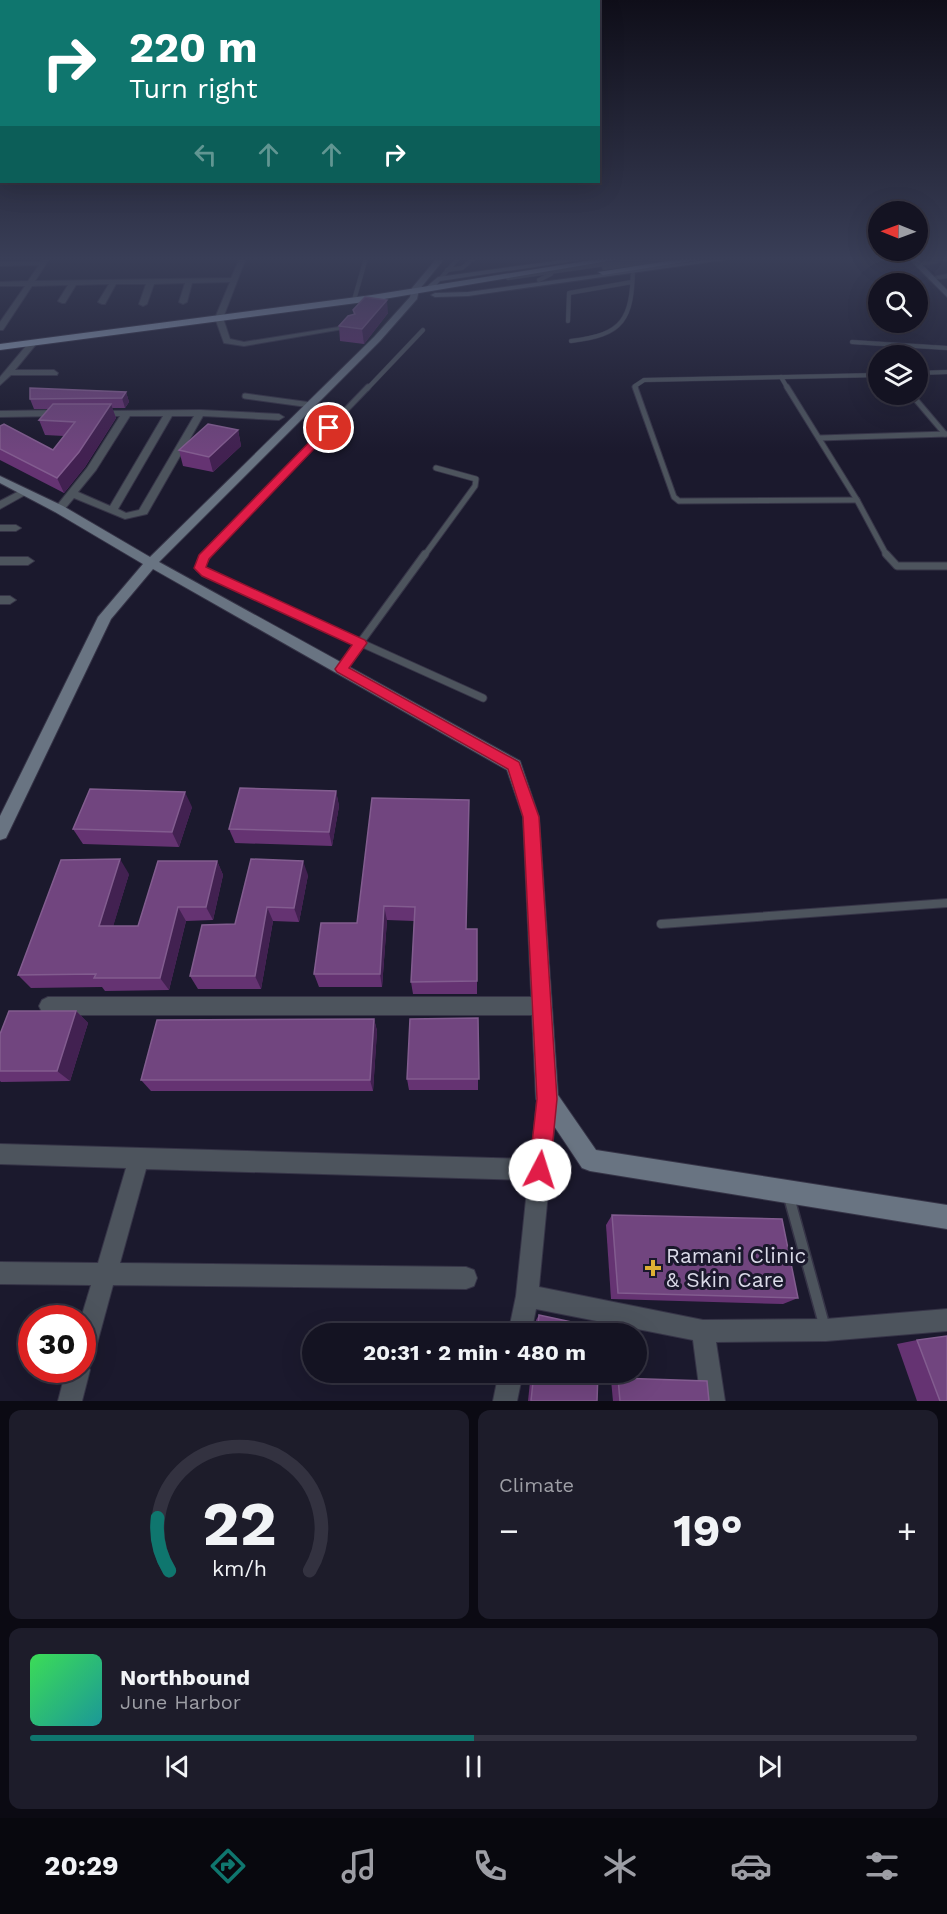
<!DOCTYPE html>
<meta charset="utf-8">
<style>
body{margin:0;font-family:"Work Sans",sans-serif;background:#1d1c2a;color:#f1f3f6;height:100vh;display:flex;flex-direction:column;font-size:22px;white-space:nowrap}
*{box-sizing:border-box;margin:0}
p{font-size:20px;color:#9d9ea5}
.icon{flex:none;width:33px;height:33px;fill:none;stroke:currentColor;stroke-width:2;stroke-linecap:round;stroke-linejoin:round}
.map{position:relative;height:1401px;overflow:hidden}
.side{display:flex;flex-direction:column;gap:9px;padding:9px;background:#0b0a13;flex:1}
.side>*{flex:none}
.top-card{position:absolute;left:0px;top:0px;width:600px;height:183px;box-shadow:0 6px 24px #0002,0 0 0 2px #333240;background:#0f766e;color:#fff;overflow:hidden}
.needle{width:39px;rotate:271deg}
.tools{position:absolute;left:868px;top:201px;display:grid;gap:12px}
.tools a{display:grid;place-items:center;width:60px;height:60px;border-radius:50%;background:#141322;box-shadow:0 6px 24px #0002,0 0 0 2px #333240;font-size:30px}
.speed{position:absolute;left:18px;top:1305px;display:flex;gap:12px;font-size:30px;font-weight:700;text-align:center}
.speed>*{display:grid;place-content:center;width:78px;height:78px;border-radius:50%;background:#141322;box-shadow:0 6px 24px #0002,0 0 0 2px #333240;line-height:1}
.speed .limit{border:9px solid #d22;background:#fff;color:#111}
.pin{position:absolute;display:grid;place-items:center;width:51px;height:51px;color:#fff;margin:-26px;border:3px solid #fff;border-radius:50%;box-shadow:0 2px 6px #0007}
.me{position:absolute;width:66px;margin:-33px;rotate:5deg;stroke-linejoin:round;filter:drop-shadow(0 0 4px #0008)}
.turn{display:flex;align-items:center;gap:21px;height:126px;padding:0 30px;font-size:27px}
.turn .icon{width:78px;height:78px;stroke-width:2.5}
.turn b{display:block;font-size:42px;line-height:51px}
.lanes{display:flex;align-items:center;height:57px;padding:0 30px;background:#0003;justify-content:center;gap:30px;direction:ltr}
.lanes .off{opacity:.35}
.big{font-size:45px;font-weight:700;line-height:1.1}
.side .widget{flex:1;display:flex;flex-direction:column;justify-content:center;gap:9px;min-width:0;padding:0 21px;border-radius:12px;background:#1d1c2a}
.side .dial{align-items:center;gap:0}
.dial svg{height:156px;overflow:visible;fill:none;stroke:#333240;stroke-width:7;stroke-linecap:round;text-anchor:middle}
.dial text{fill:#f1f3f6;stroke:none}
.song{display:flex;align-items:center;gap:18px}
.cover{width:72px;height:72px;border-radius:9px;background:linear-gradient(135deg,hsl(130 70% 55%),hsl(180 70% 35%))}
.played{height:6px;border-radius:3px;background:linear-gradient(90deg,#0f766e 50%,#333240 50%)}
.keys{display:flex;justify-content:space-around;direction:ltr}
.heat{display:flex;justify-content:space-between;align-items:center;font-size:33px;direction:ltr}
.side .tiles{flex:1;display:grid;gap:9px;grid-template-columns:1fr 1fr}
.widget:last-child{grid-column:span 2}
.trip{position:absolute;left:302px;top:1323px;width:345px;height:60px;border-radius:30px;background:#141322;box-shadow:0 6px 24px #0002,0 0 0 2px #333240;font-weight:700;line-height:60px;text-align:center}
.menu{display:flex;height:96px;justify-content:space-around;align-items:center;background:#08080e;color:#9d9ea5}
.menu .icon{width:42px;height:42px}
.menu .on{color:#0f766e}
.menu b{font-size:27px;color:#f1f3f6}
.map>svg:first-child{display:block}
.lines{fill:none;stroke-linecap:round;stroke-linejoin:round}
.lane-far4-casing{stroke:#363447;stroke-width:5}
.lane-far3-casing{stroke:#363447;stroke-width:7}
.lane-far2-casing{stroke:#363447;stroke-width:9}
.lane-far1-casing{stroke:#363447;stroke-width:10}
.lane-casing{stroke:#363447;stroke-width:13}
.street-casing{stroke:#363447;stroke-width:2}
.secondary-casing{stroke:#363447;stroke-width:2}
.highway-casing{stroke:#363447;stroke-width:2}
.lane-far4{stroke:#4d545d;stroke-width:4}
.lane-far3{stroke:#4d545d;stroke-width:5}
.lane-far2{stroke:#4d545d;stroke-width:7}
.lane-far1{stroke:#4d545d;stroke-width:8}
.lane{stroke:#4d545d;stroke-width:10}
.street{fill:#4d545d;fill-rule:evenodd}
.secondary{fill:#697482;fill-rule:evenodd}
.highway{fill:#92a3b9;fill-rule:evenodd}
.wall{fill:#653372}
.shaded-wall{fill:#422151}
.building{fill:#71457f;stroke:#825c8f;stroke-width:1.5}
.route{fill:#e11d48;stroke:#92132f;stroke-width:1.5}
.poi-dot{fill:#dfb034;stroke:#1b192d;stroke-width:2}
.labels{text-anchor:middle;stroke-width:6;stroke-linejoin:round;paint-order:stroke}
.near-poi-label{font-size:21px;fill:#dadae8;stroke:#1b192d;text-anchor:start}
</style>
<div class="map">
<svg width="947" height="1401" viewBox="0 0 947 1401">
<rect width="100%" height="100%" fill="#1b192d"/>
<g class="lines">
<defs>
<g id="lane-far4">
<path d="M527,258H549"/>
<path d="M604,268L684,258"/>
<path d="M447,270L462,268L474,258"/>
<path d="M441,278L458,258"/>
<path d="M508,278L648,258"/>
<path d="M539,280L551,274"/>
<path d="M354,300L366,258"/>
<path d="M568,321L569,293L632,282"/>
<path d="M571,341C624,335 632,319 633,268"/>
<path d="M852,342L947,348"/>
<path d="M918,373L947,372"/>
<path d="M781,377L788,389"/>
<path d="M367,389L423,330"/>
<path d="M636,389L635,386L644,380L879,375"/>
</g>
<g id="lane-far3">
<path d="M635,387L674,497L679,501L857,500"/>
<path d="M787,387L857,500L887,556"/>
<path d="M911,394L945,434"/>
<path d="M245,396L311,405"/>
<path d="M819,438L947,434"/>
<path d="M206,556L368,387"/>
<path d="M424,556L475,486L476,479L436,468"/>
</g>
<g id="lane-far2">
<path d="M208,554L199,568L206,573L483,698"/>
<path d="M886,554L897,566H947"/>
<path d="M341,669L425,554"/>
</g>
<path id="lane-far1" d="M661,924L947,903"/>
<path id="lane" d="M789,1197L825,1328"/>
<g id="street">
<path d="M44,258H50L35,281L231,278L240,258H246L223,318L230,339L244,342L351,325L355,327L244,346L224,343L215,318L230,282L192,283L187,302L183,304L179,302L185,283L154,284L147,304L143,306L139,304L146,284H116L105,304H102L98,302L109,284L76,285L65,303H62L58,301L68,285L32,286L3,330H0V322L25,286H0V282L28,281L39,265L0,266V262L42,261Z"/>
<path d="M947,258V261L918,266L915,264Z"/>
<path d="M947,274V278L932,280L928,278Z"/>
<path d="M31,340L38,342L15,370H54L58,373L57,375H11L0,385V377Z"/>
<path d="M200,410L279,414L284,417L279,420L203,416L147,514L125,519L74,498L63,511H55L54,509L87,468L120,416H98L93,413L95,411ZM130,416H163L110,506L78,492L96,470ZM172,416H194L139,510L126,513L118,509Z"/>
<path d="M0,411L64,410L69,413L64,416L0,417Z"/>
<path d="M23,489L27,490V494L0,509V501Z"/>
<path d="M0,525H16L21,528L16,531H0Z"/>
<path d="M0,557H28L34,561L28,565H0Z"/>
<path d="M0,596H10L16,600L10,604H0Z"/>
<path d="M48,997H540L546,1000L549,1006L546,1012L540,1015H48L42,1012L39,1006L42,1000Z"/>
<path d="M547,1089L554,1092L557,1099L539,1287L703,1320L826,1319L947,1309V1331L826,1341L716,1342L725,1401H701L693,1340L536,1309L531,1334H508L516,1296L528,1180L146,1169L120,1263L466,1267L474,1270L477,1278L474,1286L466,1289L113,1285L94,1355L90,1363L87,1364L90,1370L82,1401H58L66,1370H82L81,1318L91,1285L0,1284V1262L98,1263L126,1168L0,1164V1144L531,1159L537,1099L540,1092Z"/>
<path d="M499,1372H523L517,1401H493Z"/>
</g>
<g id="secondary">
<path d="M437,258H445L419,290L417,299L380,341L159,562L520,761L539,817L558,1095L596,1150L947,1205V1229L590,1171L582,1168L536,1099L523,817L507,770L153,569L111,619L6,838L0,840V816L98,617L143,564L55,512L0,483V476L63,506L150,557L374,337L410,297L412,288Z"/>
<path d="M576,258H595L440,281L432,290L425,288L438,277Z"/>
<path d="M719,258H738L468,296L435,297L431,295L435,293L468,292Z"/>
<path d="M908,258H916L947,290V297Z"/>
</g>
<g id="highway">
<path d="M605,258H626L372,301L0,350V344L372,295Z"/>
<path d="M687,258H711L603,275L598,272Z"/>
</g>
</defs>
<!-- lane-far4 casing -->
<use href="#lane-far4" class="lane-far4-casing"/>
<!-- lane-far3 casing -->
<use href="#lane-far3" class="lane-far3-casing"/>
<!-- lane-far2 casing -->
<use href="#lane-far2" class="lane-far2-casing"/>
<!-- lane-far1 casing -->
<use href="#lane-far1" class="lane-far1-casing"/>
<!-- lane casing -->
<use href="#lane" class="lane-casing"/>
<!-- street casing -->
<use href="#street" class="street-casing"/>
<!-- secondary casing -->
<use href="#secondary" class="secondary-casing"/>
<!-- highway casing -->
<use href="#highway" class="highway-casing"/>
<!-- lane-far4 -->
<use href="#lane-far4" class="lane-far4"/>
<!-- lane-far3 -->
<use href="#lane-far3" class="lane-far3"/>
<!-- lane-far2 -->
<use href="#lane-far2" class="lane-far2"/>
<!-- lane-far1 -->
<use href="#lane-far1" class="lane-far1"/>
<!-- lane -->
<use href="#lane" class="lane"/>
<!-- street -->
<use href="#street" class="street"/>
<!-- secondary -->
<use href="#secondary" class="secondary"/>
<!-- highway -->
<use href="#highway" class="highway"/>
</g>
<!-- wall -->
<g class="wall">
<path d="M353,310L388,313L364,344L340,341L339,326L354,315Z"/>
<path d="M126,392L129,402L125,408H112L116,418L85,467L64,493L0,460V426L53,450L64,436L45,435L39,420L49,409H34L30,399Z"/>
<path d="M238,430L241,446L213,472L183,466L179,450Z"/>
<path d="M336,791L339,806L332,846L235,843L229,829Z"/>
<path d="M192,807L179,847L83,844L73,829Z"/>
<path d="M469,816L466,929H477V994H413L411,982L414,921L387,920L382,987H319L314,974L357,923Z"/>
<path d="M217,861L223,875L213,920L186,921L169,990L105,991L102,987L31,988L18,975L129,874L113,926H138Z"/>
<path d="M308,875L299,922L273,921L261,989H198L190,976L235,924Z"/>
<path d="M76,1011L88,1023L70,1081L1,1082L0,1081V1034Z"/>
<path d="M478,1018V1090H409L407,1079Z"/>
<path d="M374,1019L377,1031L373,1091H151L141,1080Z"/>
<path d="M612,1215L798,1298L783,1304L611,1299L606,1225Z"/>
<path d="M539,1315L600,1334H535L536,1320Z"/>
<path d="M917,1340L947,1401H917L897,1344Z"/>
<path d="M531,1372H598L597,1401H528Z"/>
<path d="M618,1378L709,1401H613L611,1380Z"/>
</g>
<!-- shaded-wall -->
<g class="shaded-wall">
<path d="M387,300L388,313L364,344L362,329Z"/>
<path d="M126,392L129,402L125,408L122,398Z"/>
<path d="M111,404L116,418L85,467L64,493L57,478Z"/>
<path d="M238,430L241,446L213,472L209,457Z"/>
<path d="M336,791L339,806L332,846L329,832Z"/>
<path d="M185,792L192,807L179,847L172,832Z"/>
<path d="M120,859L129,874L109,940L99,926Z"/>
<path d="M217,861L223,875L213,920L206,907Z"/>
<path d="M303,861L308,875L299,922L294,908Z"/>
<path d="M384,906L387,920L382,987L380,974Z"/>
<path d="M178,907L186,921L169,990L160,978Z"/>
<path d="M267,907L273,921L261,989L255,976Z"/>
<path d="M76,1011L88,1023L70,1081L57,1071Z"/>
<path d="M374,1019L377,1031L373,1091L370,1080Z"/>
</g>
<!-- building -->
<g class="building">
<path d="M365,297L387,300L362,329L339,326L348,316L355,314L353,310Z"/>
<path d="M30,388L126,392L122,398L30,399Z"/>
<path d="M53,404H111L79,452L57,478L0,449V426L4,424L53,450L75,422L39,420Z"/>
<path d="M208,424L238,430L209,457L179,450Z"/>
<path d="M240,788L336,791L329,832L229,829Z"/>
<path d="M90,789L185,792L172,832L73,829Z"/>
<path d="M372,798L469,800L466,929H477V981L411,982L415,907L384,906L380,974H314L321,923H357Z"/>
<path d="M120,859L99,926H138L158,861H217L206,907H178L160,978H94L96,974L18,975L61,860Z"/>
<path d="M251,859L303,861L294,908L267,907L255,976H190L202,925L235,924Z"/>
<path d="M9,1011H76L57,1071H0V1034Z"/>
<path d="M478,1018L479,1079H407L410,1019Z"/>
<path d="M374,1019L370,1080H141L157,1020Z"/>
<path d="M612,1215L782,1219L798,1298L618,1293Z"/>
<path d="M539,1315L600,1328V1334H537Z"/>
<path d="M947,1336V1401H940L917,1340Z"/>
<path d="M534,1372H598L597,1401H531Z"/>
<path d="M618,1378L707,1381L709,1401H620Z"/>
</g>
<!-- sky -->
<linearGradient id="sky" x2="0" y2="1"><stop stop-color="#0f0e19"/><stop offset="0.57" stop-color="#393e57"/><stop offset="1" stop-color="#393e57" stop-opacity="0"/></linearGradient>
<rect width="947" height="454" fill="url(#sky)"/>
<!-- route -->
<path class="route" d="M325,426L334,428L209,559L206,567L365,640L367,643L349,668L519,762L539,817L557,1099L550,1170L547,1178L540,1181L532,1178L529,1170L537,1099L523,817L508,769L337,672L335,669L352,645L202,576L194,568L199,555Z"/>
<!-- markers -->
<path class="poi-dot" d="M650 1259h6v6h6v6h-6v6h-6v-6h-6v-6h6z"/>
<g class="labels">
<!-- near-poi labels -->
<g class="near-poi-label">
<text x="666" y="1263">Ramani Clinic<tspan x="666" dy="24">&amp; Skin Care</tspan></text>
</g>
</g>
</svg>
<div class="tools">
<a><svg class="needle" viewBox="-14 -14 28 28"><path d="M0-13l5 13h-10z" fill="#e53935"/><path d="M0 13l5-13h-10z" fill="#9d9ea5"/></svg></a>
<a><svg class="icon" aria-label="search" viewBox="0 0 24 24"><circle cx="10" cy="10" r="6"/><path d="M15 15l6 6"/></svg></a>
<a><svg class="icon" aria-label="layers" viewBox="0 0 24 24"><path d="M12 4l9 5-9 5-9-5zM3 14l9 5 9-5"/></svg></a>
</div>
<div class="speed"><div class="limit">30</div></div>
<div class="pin" style="left:329px;top:428px;background:#d93025"><svg class="icon" aria-label="arrive" viewBox="0 0 24 24"><path d="M6 21V4h12l-3 4 3 4H6"/></svg></div>
<svg class="me" style="left:540px;top:1170px" viewBox="-20 -20 40 40"><circle r="19" fill="#fff"/><path d="M0-13L10 11 0 6-10 11z" fill="#e11d48"/></svg>
<div class="trip">20:31 · 2 min · 480 m</div>
<div class="top-card">
<div class="turn"><svg class="icon" aria-label="right" viewBox="0 0 24 24"><path d="M7 20v-9h11M14 6l5 5-5 5"/></svg><div><b>220 m</b>Turn right</div></div>
<div class="lanes"><svg class="icon off" aria-label="left" viewBox="0 0 24 24"><path d="M17 20v-9H6M10 6l-5 5 5 5"/></svg><svg class="icon off" aria-label="ahead" viewBox="0 0 24 24"><path d="M12 20V5M6 11l6-6 6 6"/></svg><svg class="icon off" aria-label="ahead" viewBox="0 0 24 24"><path d="M12 20V5M6 11l6-6 6 6"/></svg><svg class="icon" aria-label="right" viewBox="0 0 24 24"><path d="M7 20v-9h11M14 6l5 5-5 5"/></svg></div>
</div>
</div>
<section class="side">
<div class="tiles">
<div class="widget dial"><svg viewBox="0 0 100 80">
<path d="M14 69A42 42 0 1 1 86 69"/>
<path d="M14 69A42 42 0 0 1 8 42" stroke="#0f766e"/>
<text x="50" y="56" font-size="32" font-weight="700">22</text>
<text x="50" y="72" font-size="11">km/h</text>
</svg></div>
<div class="widget"><p>Climate</p>
<div class="heat"><a>−</a><b class="big">19°</b><a>+</a></div>
</div>
<div class="widget">
<div class="song"><i class="cover"></i><div><b>Northbound</b><p>June Harbor</p></div></div>
<div class="played"></div>
<div class="keys"><svg class="icon" aria-label="previous" viewBox="0 0 24 24"><path d="M18 5L8 12l10 7zM5 5v14"/></svg><svg class="icon" aria-label="pause" viewBox="0 0 24 24"><path d="M8 5v14M16 5v14"/></svg><svg class="icon" aria-label="next" viewBox="0 0 24 24"><path d="M6 5l10 7-10 7zM19 5v14"/></svg></div>
</div>
</div>
</section>
<nav class="menu">
<b>20:29</b>
<svg class="icon on" aria-label="directions" viewBox="0 0 24 24"><path d="M12 3l9 9-9 9-9-9zM9 14v-3h6M13 9l2 2-2 2"/></svg>
<svg class="icon" aria-label="music" viewBox="0 0 24 24"><path d="M9 18V5l10-2v13"/><circle cx="6" cy="18" r="3"/><circle cx="16" cy="16" r="3"/></svg>
<svg class="icon" aria-label="phone" viewBox="0 0 24 24"><path d="M5 4h4l2 5-3 2q2 4 5 5l2-3 5 2v4C11 20 4 13 5 4z"/></svg>
<svg class="icon" aria-label="climate" viewBox="0 0 24 24"><path d="M12 3v18M4 7l16 10M4 17L20 7"/></svg>
<svg class="icon" aria-label="car" viewBox="0 0 24 24"><path d="M5 17H2v-5l4-1 3-4h7l3 4 3 1v5h-3M9 17h6M6 11h13"/><circle cx="7" cy="17" r="2"/><circle cx="17" cy="17" r="2"/></svg>
<svg class="icon" aria-label="filters" viewBox="0 0 24 24"><path d="M4 7h16M4 17h16"/><circle cx="9" cy="7" r="2"/><circle cx="15" cy="17" r="2"/></svg>
</nav>
